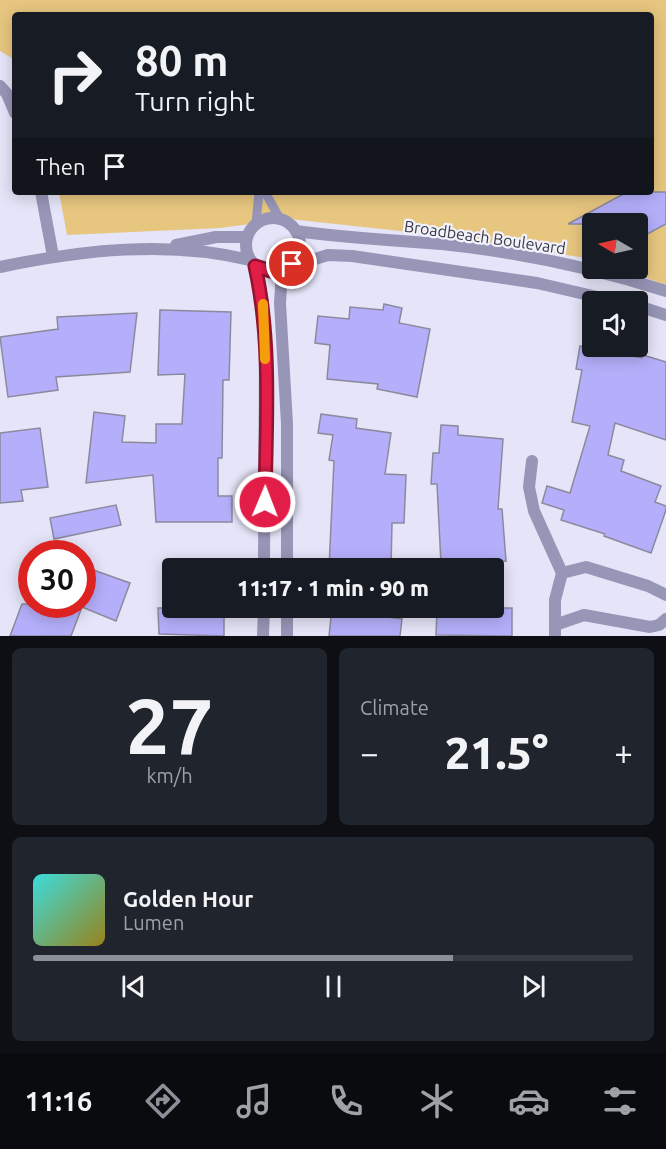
<!DOCTYPE html>
<meta charset="utf-8">
<style>
body{margin:0;font-family:Ubuntu,sans-serif;background:#20242c;color:#f1f3f6;height:100vh;display:flex;flex-direction:column;font-size:22px;white-space:nowrap}
*{box-sizing:border-box;margin:0}
p{font-size:20px;color:#9ea1a6}
.icon{flex:none;width:33px;height:33px;fill:none;stroke:currentColor;stroke-width:2;stroke-linecap:round;stroke-linejoin:round}
.map{position:relative;height:636px;overflow:hidden}
.panel{display:flex;flex-direction:column;gap:12px;padding:12px;background:#0d0f14;flex:1}
.panel>*{flex:none}
.hud{position:absolute;left:12px;top:12px;width:642px;height:183px;border-radius:6px;box-shadow:0 3px 15px #0003;background:#171b24;color:#f1f3f6;overflow:hidden}
.needle{width:39px;rotate:279deg}
.tools{position:absolute;left:582px;top:213px;display:grid;gap:12px}
.tools a{display:grid;place-items:center;width:66px;height:66px;border-radius:6px;background:#171b24;box-shadow:0 3px 15px #0003;font-size:30px}
.speed{position:absolute;left:18px;top:540px;display:flex;gap:12px;font-size:30px;font-weight:700;text-align:center}
.speed>*{display:grid;place-content:center;width:78px;height:78px;border-radius:50%;background:#171b24;box-shadow:0 3px 15px #0003;line-height:1}
.speed .limit{border:9px solid #d22;background:#fff;color:#111}
.pin{position:absolute;display:grid;place-items:center;width:51px;height:51px;color:#fff;margin:-26px;border:3px solid #fff;border-radius:50%;box-shadow:0 2px 6px #0007}
.me{position:absolute;width:66px;margin:-33px;rotate:1deg;stroke-linejoin:round;filter:drop-shadow(0 0 4px #0008)}
.turn{display:flex;align-items:center;gap:21px;height:126px;padding:0 24px;font-size:27px}
.turn .icon{width:78px;height:78px;stroke-width:2.5}
.turn b{display:block;font-size:42px;line-height:51px}
.then{display:flex;align-items:center;height:57px;padding:0 24px;background:#0003;gap:12px;font-size:22px}
.big{font-size:45px;font-weight:800;line-height:1.1}
.panel .card{flex:1;display:flex;flex-direction:column;justify-content:center;gap:9px;min-width:0;padding:0 21px;border-radius:9px;background:#20242c}
.panel .dial{align-items:center;gap:0}
.dial b{font-size:78px;line-height:1}
.song{display:flex;align-items:center;gap:18px}
.cover{width:72px;height:72px;border-radius:9px;background:linear-gradient(135deg,hsl(180 70% 55%),hsl(50 70% 35%))}
.played{height:6px;border-radius:3px;background:linear-gradient(90deg,#8c9099 70%,#363941 70%)}
.keys{display:flex;justify-content:space-around;direction:ltr}
.heat{display:flex;justify-content:space-between;align-items:center;font-size:33px;direction:ltr}
.panel .tiles{flex:1;display:grid;gap:12px;grid-template-columns:1fr 1fr}
.card:last-child{grid-column:span 2}
.trip{position:absolute;left:162px;top:558px;width:342px;height:60px;border-radius:6px;background:#171b24;box-shadow:0 3px 15px #0003;font-weight:800;line-height:60px;text-align:center}
.tab-bar{display:flex;height:96px;justify-content:space-around;align-items:center;background:#090b0e;color:#9ea1a6}
.tab-bar .icon{width:42px;height:42px}
.tab-bar .on{color:#8c9099}
.tab-bar b{font-size:27px;color:#f1f3f6}
.map>svg:first-child{display:block}
.green{fill:#e7c67f}
.building{fill:#b5affb;stroke:#8b8a9d;stroke-width:1.5}
.lines{fill:none;stroke-linecap:round;stroke-linejoin:round}
.lane{stroke:#9896b7;stroke-width:9}
.street{stroke:#9896b7;stroke-width:12}
.route-casing{stroke:#92132f;stroke-width:15}
.route{stroke:#e11d48;stroke-width:10}
.slow{stroke:#f59e0b;stroke-width:10}
.labels{text-anchor:middle;stroke-width:4.5;stroke-linejoin:round;paint-order:stroke}
.street-label{font-size:16px;fill:#3a3a42;stroke:#f2f2fe}
</style>
<div class="map">
<svg width="666" height="636" viewBox="0 0 666 636">
<rect width="100%" height="100%" fill="#e5e4f8"/>
<!-- green -->
<path class="green" d="M0,0H666V285L622,269L638,268V224H592V259L446,236L290,219L220,228L67,235L59,192H651V15H15V60L0,51Z"/>
<!-- building -->
<g class="building">
<path d="M627,192H666V224L638,239V224H568Z"/>
<path d="M384,304L402,308L399,323L430,329L417,397L377,389L378,384L327,379L330,345L315,343L318,316L349,319L350,307L383,310Z"/>
<path d="M160,310L231,312L229,380H223L222,458H218V496H232V522H156L153,475L86,483L94,412L125,416L122,442L156,443V424H182L185,374L158,375Z"/>
<path d="M137,313L130,372L56,377L58,390L8,397L0,337L58,329L57,317Z"/>
<path d="M580,346L642,358L643,355L666,362V440L615,423L608,455L624,460L621,471L661,486L655,502L666,506V510L651,553L604,536L605,534L561,520L564,510L542,503L547,486L570,493L590,426L572,422L582,370L576,369Z"/>
<path d="M321,414L357,419L356,428L391,433L385,474L406,475L404,523H392L391,568H329L334,461L329,460L333,435L318,433Z"/>
<path d="M441,425L458,426V435L503,439L498,509H502L506,561L441,564L437,484H431L433,453H439Z"/>
<path d="M40,428L48,487L21,490L23,501L0,503V433Z"/>
<path d="M116,505L121,525L54,539L50,518Z"/>
<path d="M82,566L130,583L116,621L82,607L71,636H10L22,604H82Z"/>
<path d="M158,608H224V636L159,634Z"/>
<path d="M332,608H382L381,616L402,619L400,636H329Z"/>
<path d="M437,608H512V636L436,635Z"/>
</g>
<g class="lines">
<!-- lane -->
<g class="lane">
<path d="M265,192L280,219"/>
<path d="M256,223L259,192"/>
</g>
<!-- street -->
<g class="street">
<path d="M0,86L7,94L15,113"/>
<path d="M41,192L53,256"/>
<circle cx="273" cy="245" r="27"/>
<path d="M296,231C345,238 393,240 442,244C517,252 594,268 666,291"/>
<path d="M176,245L216,237H247"/>
<path d="M255,266L263,302L265,335L264,568"/>
<path d="M0,267C82,250 168,240 250,260"/>
<path d="M289,267L328,255L352,256L537,283L619,302"/>
<path d="M282,271L280,303L287,424V568"/>
<path d="M638,306L666,315"/>
<path d="M532,461L529,487L534,511L562,573L555,600V636"/>
<path d="M562,573L586,567L648,586L666,595"/>
<path d="M555,625L584,615L650,627L659,625L666,619"/>
<path d="M263,636L264,608"/>
<path d="M287,636V608"/>
</g>
</g>
<g class="lines">
<defs>
<path id="route" d="M265,502C266,425 272,342 255,266L274,272L292,264"/>
</defs>
<!-- route casing -->
<use href="#route" class="route-casing"/>
<!-- route -->
<use href="#route" class="route"/>
<!-- slow -->
<path class="slow" d="M263,304L265,359"/>
</g>
<g class="labels">
<!-- street labels -->
<g class="street-label">
<text transform="translate(485 237) rotate(8)" y="6">Broadbeach Boulevard</text>
</g>
</g>
</svg>
<div class="tools">
<a><svg class="needle" viewBox="-14 -14 28 28"><path d="M0-13l5 13h-10z" fill="#e53935"/><path d="M0 13l5-13h-10z" fill="#9ea1a6"/></svg></a>
<a><svg class="icon" aria-label="sound" viewBox="0 0 24 24"><path d="M4 9h4l5-4v14l-5-4H4zM17 9q2 3 0 6"/></svg></a>
</div>
<div class="speed"><div class="limit">30</div></div>
<div class="pin" style="left:292px;top:264px;background:#d93025"><svg class="icon" aria-label="arrive" viewBox="0 0 24 24"><path d="M6 21V4h12l-3 4 3 4H6"/></svg></div>
<svg class="me" style="left:265px;top:502px" viewBox="-20 -20 40 40"><circle r="17" fill="#e11d48" stroke="#fff" stroke-width="3"/><path d="M0-11L8 9 0 5-8 9z" fill="#fff"/></svg>
<div class="trip">11:17 · 1 min · 90 m</div>
<div class="hud">
<div class="turn"><svg class="icon" aria-label="right" viewBox="0 0 24 24"><path d="M7 20v-9h11M14 6l5 5-5 5"/></svg><div><b>80 m</b>Turn right</div></div>
<div class="then">Then<svg class="icon" aria-label="arrive" viewBox="0 0 24 24"><path d="M6 21V4h12l-3 4 3 4H6"/></svg></div>
</div>
</div>
<section class="panel">
<div class="tiles">
<div class="card dial"><b>27</b><p>km/h</p></div>
<div class="card"><p>Climate</p>
<div class="heat"><a>−</a><b class="big">21.5°</b><a>+</a></div>
</div>
<div class="card">
<div class="song"><i class="cover"></i><div><b>Golden Hour</b><p>Lumen</p></div></div>
<div class="played"></div>
<div class="keys"><svg class="icon" aria-label="previous" viewBox="0 0 24 24"><path d="M18 5L8 12l10 7zM5 5v14"/></svg><svg class="icon" aria-label="pause" viewBox="0 0 24 24"><path d="M8 5v14M16 5v14"/></svg><svg class="icon" aria-label="next" viewBox="0 0 24 24"><path d="M6 5l10 7-10 7zM19 5v14"/></svg></div>
</div>
</div>
</section>
<nav class="tab-bar">
<b>11:16</b>
<svg class="icon on" aria-label="directions" viewBox="0 0 24 24"><path d="M12 3l9 9-9 9-9-9zM9 14v-3h6M13 9l2 2-2 2"/></svg>
<svg class="icon" aria-label="music" viewBox="0 0 24 24"><path d="M9 18V5l10-2v13"/><circle cx="6" cy="18" r="3"/><circle cx="16" cy="16" r="3"/></svg>
<svg class="icon" aria-label="phone" viewBox="0 0 24 24"><path d="M5 4h4l2 5-3 2q2 4 5 5l2-3 5 2v4C11 20 4 13 5 4z"/></svg>
<svg class="icon" aria-label="climate" viewBox="0 0 24 24"><path d="M12 3v18M4 7l16 10M4 17L20 7"/></svg>
<svg class="icon" aria-label="car" viewBox="0 0 24 24"><path d="M5 17H2v-5l4-1 3-4h7l3 4 3 1v5h-3M9 17h6M6 11h13"/><circle cx="7" cy="17" r="2"/><circle cx="17" cy="17" r="2"/></svg>
<svg class="icon" aria-label="filters" viewBox="0 0 24 24"><path d="M4 7h16M4 17h16"/><circle cx="9" cy="7" r="2"/><circle cx="15" cy="17" r="2"/></svg>
</nav>
